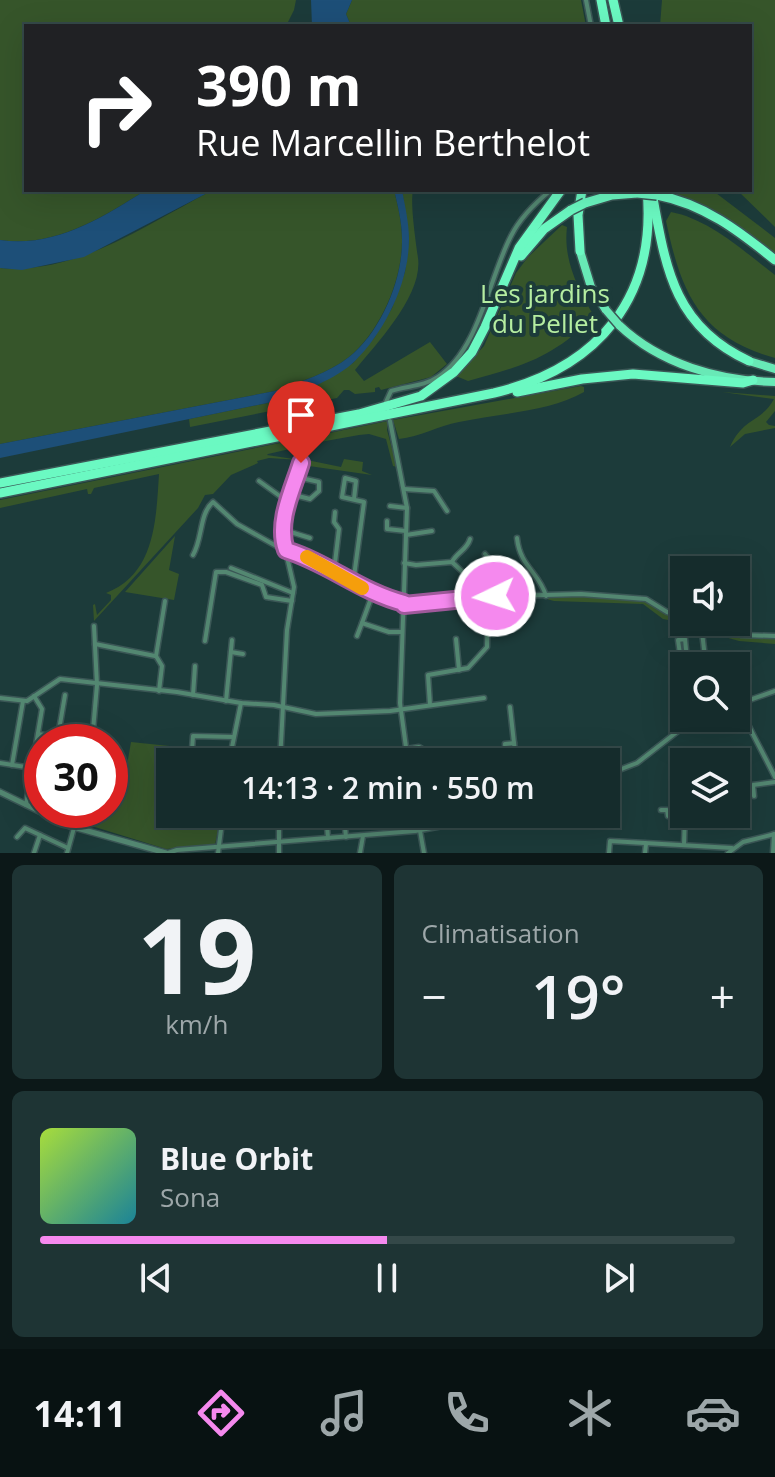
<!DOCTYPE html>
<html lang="fr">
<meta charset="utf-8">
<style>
body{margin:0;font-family:"Open Sans",sans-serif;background:#1e3434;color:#f1f3f6;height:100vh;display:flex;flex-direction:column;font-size:30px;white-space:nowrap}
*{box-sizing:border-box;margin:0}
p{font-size:26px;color:#9da7a9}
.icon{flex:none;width:44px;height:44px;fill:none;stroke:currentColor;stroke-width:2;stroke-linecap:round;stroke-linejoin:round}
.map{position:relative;height:853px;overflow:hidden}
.side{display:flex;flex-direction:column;gap:12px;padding:12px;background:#0c1818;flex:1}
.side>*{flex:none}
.hud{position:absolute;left:24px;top:24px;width:728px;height:168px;border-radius:0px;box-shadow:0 8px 32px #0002,0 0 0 2px #344848;background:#202124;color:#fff;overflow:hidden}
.tools{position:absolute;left:670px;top:556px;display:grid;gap:16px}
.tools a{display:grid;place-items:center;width:80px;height:80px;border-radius:0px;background:#152c2c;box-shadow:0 8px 32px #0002,0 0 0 2px #344848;font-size:40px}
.speed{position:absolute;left:24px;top:724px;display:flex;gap:16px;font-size:40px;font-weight:700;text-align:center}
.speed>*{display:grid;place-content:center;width:104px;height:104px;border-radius:50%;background:#152c2c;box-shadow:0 8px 32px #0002,0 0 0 2px #344848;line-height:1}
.speed .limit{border:12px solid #d22;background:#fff;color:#111}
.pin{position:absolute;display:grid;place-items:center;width:68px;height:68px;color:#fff;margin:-82px -34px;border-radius:50% 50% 50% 0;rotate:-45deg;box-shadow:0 0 8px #0007}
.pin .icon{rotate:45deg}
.me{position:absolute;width:88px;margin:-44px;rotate:266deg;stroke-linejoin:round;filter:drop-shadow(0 0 6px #0008)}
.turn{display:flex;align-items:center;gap:28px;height:168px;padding:0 40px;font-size:36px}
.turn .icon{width:104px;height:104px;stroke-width:2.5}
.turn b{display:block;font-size:56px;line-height:68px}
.big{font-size:60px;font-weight:600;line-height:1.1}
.side .widget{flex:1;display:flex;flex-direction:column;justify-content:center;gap:12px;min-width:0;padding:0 28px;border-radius:12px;background:#1e3434}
.side .dial{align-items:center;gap:0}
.dial b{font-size:104px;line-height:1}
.song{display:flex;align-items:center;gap:24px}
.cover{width:96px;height:96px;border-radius:12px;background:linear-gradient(135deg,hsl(80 70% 55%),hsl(190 70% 35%))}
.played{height:8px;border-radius:4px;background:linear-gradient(90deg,#f589ee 50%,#344848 50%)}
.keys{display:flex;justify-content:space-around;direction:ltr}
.heat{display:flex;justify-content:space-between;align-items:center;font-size:44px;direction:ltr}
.side .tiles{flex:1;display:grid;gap:12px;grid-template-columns:1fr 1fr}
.widget:last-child{grid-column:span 2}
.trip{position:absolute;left:156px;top:748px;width:464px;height:80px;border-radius:0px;background:#152c2c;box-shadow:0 8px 32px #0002,0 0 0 2px #344848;font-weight:600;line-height:80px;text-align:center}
.tabs{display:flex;height:128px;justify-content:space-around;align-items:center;background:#081212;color:#9da7a9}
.tabs .icon{width:56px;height:56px}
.tabs .current{color:#f589ee}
.tabs b{font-size:36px;color:#f1f3f6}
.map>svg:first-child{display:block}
.green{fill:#36552a}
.water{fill:#1d4f78}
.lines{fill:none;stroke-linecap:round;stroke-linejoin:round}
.minor-casing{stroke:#3b5756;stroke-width:7}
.tertiary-casing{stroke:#3b5756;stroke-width:8}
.trunk-casing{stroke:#3b5756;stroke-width:11}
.motorway-casing{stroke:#3b5756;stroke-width:12}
.minor{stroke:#538771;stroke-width:4}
.tertiary{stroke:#538771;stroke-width:5}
.trunk{stroke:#68e9b6;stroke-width:8}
.motorway{stroke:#6bf9c2;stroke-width:9}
.trunk-bridge-casing{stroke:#3b5756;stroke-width:11;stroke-linecap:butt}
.motorway-bridge-casing{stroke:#3b5756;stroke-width:12;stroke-linecap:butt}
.trunk-bridge{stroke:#68e9b6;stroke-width:8}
.motorway-bridge{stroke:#6bf9c2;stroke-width:9}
.route-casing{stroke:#9f599b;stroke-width:20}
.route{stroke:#f589ee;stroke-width:14}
.slow{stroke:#f59e0b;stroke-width:14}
.labels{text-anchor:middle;stroke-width:8;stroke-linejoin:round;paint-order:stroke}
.park-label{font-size:26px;fill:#b5eda1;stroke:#1c3b3a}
</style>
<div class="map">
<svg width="775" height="853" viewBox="0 0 775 853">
<rect width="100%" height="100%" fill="#1c3b3a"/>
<!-- green -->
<g class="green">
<path d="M0,0H296L294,10L286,26H26V190H146C102,218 53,248 0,240Z"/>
<path d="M352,0H581L586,26H351L346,14Z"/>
<path d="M662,0H775V227L737,190H750V26H660Z"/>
<path d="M213,190H394C398,206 402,223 402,239C403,279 380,332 349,357C329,373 299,382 275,391L0,444V268C77,275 147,224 213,190Z"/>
<path d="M402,190H413C410,204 416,243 418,258C423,295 377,343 355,370L364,381L430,342L447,364L431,377L381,390L379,387L375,388V392L355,394L349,390H344L337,398L190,427L189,419L277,401L353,363L374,338L392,308L405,272L409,239Z"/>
<path d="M656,190H712L775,238V253C737,226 703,200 656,190Z"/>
<path d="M671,212C709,219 745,252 775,275V358C699,337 681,292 666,221Z"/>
<path d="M562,225L567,227C563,260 578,289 594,316C553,358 523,366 468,381L456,376L484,346L516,273L528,257Z"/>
<path d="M581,386L584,387V392C549,412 500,413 459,422C438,426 420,437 399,439L393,420Z"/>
<path d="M722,392L775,396V411L766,422L769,425L775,426V428L745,434L730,447C743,417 762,422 774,399Z"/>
<path d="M388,421L387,430L397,467L393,466L386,439L369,434L359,435L309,444L307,460L341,467L344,459L363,462L362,471L372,475L302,465L307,445L268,454L267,455L300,460L269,458L257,461L258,463L231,475L213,494L205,495L198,508L94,621L93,605L95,604L97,615L111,600V595L106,593C155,574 156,521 159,474L94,488L91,494H88L87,489L0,508V500Z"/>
<path d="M175,536L169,570L179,574L174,600L125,592Z"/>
<path d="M581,596L645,600L663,612L684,618V622H700L746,637L775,638V644L739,641L700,630L699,626L663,619L643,604L554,601L543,598Z"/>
<path d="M131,742L179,747V759H196V762H170V814H221L215,845L166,849L82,823L84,810H110V769L127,765Z"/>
</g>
<!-- water -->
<g class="water">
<path d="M311,0H352L346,14L351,26H312Z"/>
<path d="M146,190H213L84,257L22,270L0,268V240C54,248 102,218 146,190Z"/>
<path d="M394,190H402C405,206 409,223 409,239C409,283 385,331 355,361C337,379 301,392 277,401L0,458V444L275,391C299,382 329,373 349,357C381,332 403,279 402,239C402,223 398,206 394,190Z"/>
</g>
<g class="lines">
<defs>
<g id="minor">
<path d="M586,0L591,26"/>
<path d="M386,402L391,391C407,386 425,386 438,377C479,350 489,278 511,236C520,218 535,203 551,190"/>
<path d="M390,421L407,508L400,703L408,762"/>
<path d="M259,481L288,502"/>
<path d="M404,489L434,491L447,511"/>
<path d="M290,494L310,499L319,491V482L297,477"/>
<path d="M390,506L407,508"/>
<path d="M387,521V529L406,531"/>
<path d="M284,530L310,538"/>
<path d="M406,535L432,531"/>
<path d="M517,538C520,567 539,572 546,596"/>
<path d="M485,554L505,576L495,596"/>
<path d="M193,555C203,538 199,514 213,502L237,524L278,547L312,560L361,588L404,603"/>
<path d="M452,562C457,552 467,550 470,539"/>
<path d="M404,563L416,565L452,562L467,576L469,597"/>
<path d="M231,568L293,593"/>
<path d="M334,571L339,529L334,522L335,512"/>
<path d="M353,584L364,502L342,497L345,478L356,481L354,499"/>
<path d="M373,593L362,623L389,632H402"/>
<path d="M404,605L469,597L581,594L646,599L667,612L684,617"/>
<path d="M704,622L741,635L775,636"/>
<path d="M702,632L706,666"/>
<path d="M357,636L362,623"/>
<path d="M456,639L459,670"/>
<path d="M205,641L216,572H226L262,585L266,597L292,601"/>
<path d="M95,644L155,656"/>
<path d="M231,652L243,654"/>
<path d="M687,660L685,639L678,640L681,661L705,659"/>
<path d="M159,691L162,666L156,656L165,601"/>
<path d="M678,691L681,704L680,712"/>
<path d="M193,695L195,666"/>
<path d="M0,698L27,701L60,679L177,692L241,703L274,705L316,714L390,711L484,698"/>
<path d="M226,701L232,640"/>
<path d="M738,704L775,691"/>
<path d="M430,705L428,675L468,668L487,647L488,596"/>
<path d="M738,705L775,777"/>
<path d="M38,734L89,742"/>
<path d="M58,736L65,695"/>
<path d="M92,742L97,685L94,626"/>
<path d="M406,749L419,747L430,754L478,750"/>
<path d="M192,750L193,736L233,737"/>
<path d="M506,753L515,752L510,707"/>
<path d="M33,760L42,761"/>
<path d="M229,762L241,703"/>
<path d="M280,762L287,630L294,587L284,544L286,511L301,463"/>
<path d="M507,762L505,744L514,743"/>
<path d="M0,763L32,768"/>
<path d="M12,765L23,701"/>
<path d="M606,775L637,763L682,728L706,718"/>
<path d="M29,785L42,787"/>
<path d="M754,796L753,785L775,782"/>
<path d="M26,805L42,709L34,696"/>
<path d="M661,810H667L668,816L685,817"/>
<path d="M279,814V853"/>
<path d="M326,814L328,838"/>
<path d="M417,814L424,853"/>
<path d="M344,817L346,837"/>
<path d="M685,822L715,821L714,814"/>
<path d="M17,837L25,828L40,835"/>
<path d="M684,845L685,814"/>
<path d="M34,853L40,835L68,848"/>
<path d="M67,853L79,810"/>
<path d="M168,853L177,850L415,831L509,814"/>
<path d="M218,853L223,814"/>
<path d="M360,853L363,836"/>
<path d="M609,853L610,841L732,848"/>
<path d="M645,853L646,844"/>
<path d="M728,853L743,842L775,834"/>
<path d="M773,853L774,834"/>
</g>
<path id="tertiary" d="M0,792L70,826L166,853"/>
<g id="trunk">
<path d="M580,251L591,287L606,310"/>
<path d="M619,325C660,364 719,381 775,382"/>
<path d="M749,361L775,369"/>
</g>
<g id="motorway">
<path d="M601,0L606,26"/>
<path d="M613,0L619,26"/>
<path d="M657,195C704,204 739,231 775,260"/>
<path d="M653,198C666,270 675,327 749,361"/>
<path d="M585,203L612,195L637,193"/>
<path d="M580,251L578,215L582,190"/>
<path d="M521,256L544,229L571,210"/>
<path d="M517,392L582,379L633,374L743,383L753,380"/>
<path d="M0,483L359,414L421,396L454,372L472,352L485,327L519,248L561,190"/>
<path d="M0,493L494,393C598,368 657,298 647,190"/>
</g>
</defs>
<!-- minor casing -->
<use href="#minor" class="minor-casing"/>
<!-- tertiary casing -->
<use href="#tertiary" class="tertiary-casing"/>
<!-- trunk casing -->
<use href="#trunk" class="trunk-casing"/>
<!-- motorway casing -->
<use href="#motorway" class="motorway-casing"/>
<!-- minor -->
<use href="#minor" class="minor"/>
<!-- tertiary -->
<use href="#tertiary" class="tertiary"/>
<!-- trunk -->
<use href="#trunk" class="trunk"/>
<!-- motorway -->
<use href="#motorway" class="motorway"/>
<defs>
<path id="trunk-bridge" d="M606,310L619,325"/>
<g id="motorway-bridge">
<path d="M637,193L657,195"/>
<path d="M571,210L585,203"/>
</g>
</defs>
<!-- trunk-bridge casing -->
<use href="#trunk-bridge" class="trunk-bridge-casing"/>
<!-- motorway-bridge casing -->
<use href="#motorway-bridge" class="motorway-bridge-casing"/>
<!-- trunk-bridge -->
<use href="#trunk-bridge" class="trunk-bridge"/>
<!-- motorway-bridge -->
<use href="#motorway-bridge" class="motorway-bridge"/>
</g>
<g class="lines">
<defs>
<path id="route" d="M301,463C293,489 276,522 286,550C328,563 361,592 404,603V605L495,596"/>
</defs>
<!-- route casing -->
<use href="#route" class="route-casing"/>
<!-- route -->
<use href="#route" class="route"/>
<!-- slow -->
<path class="slow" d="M307,557L362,588"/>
</g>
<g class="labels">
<!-- park labels -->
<g class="park-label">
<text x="545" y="303">Les jardins<tspan x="545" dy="30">du Pellet</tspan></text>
</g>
</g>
</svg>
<div class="tools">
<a><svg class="icon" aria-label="sound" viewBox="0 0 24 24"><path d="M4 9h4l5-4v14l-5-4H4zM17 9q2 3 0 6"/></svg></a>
<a><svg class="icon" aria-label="search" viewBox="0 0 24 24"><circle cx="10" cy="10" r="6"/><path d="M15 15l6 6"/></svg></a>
<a><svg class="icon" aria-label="layers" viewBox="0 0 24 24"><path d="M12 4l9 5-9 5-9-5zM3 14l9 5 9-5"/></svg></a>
</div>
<div class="speed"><div class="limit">30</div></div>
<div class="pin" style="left:301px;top:463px;background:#d93025"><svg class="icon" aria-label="arrive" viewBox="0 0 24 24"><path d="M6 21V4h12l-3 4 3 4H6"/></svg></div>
<svg class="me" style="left:495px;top:596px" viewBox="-20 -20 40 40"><circle r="17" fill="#f589ee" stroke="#fff" stroke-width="3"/><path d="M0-11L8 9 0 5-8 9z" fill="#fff"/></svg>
<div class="trip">14:13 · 2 min · 550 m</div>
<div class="hud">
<div class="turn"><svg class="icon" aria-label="right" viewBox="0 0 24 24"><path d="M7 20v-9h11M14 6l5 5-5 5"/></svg><div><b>390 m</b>Rue Marcellin Berthelot</div></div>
</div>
</div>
<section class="side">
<div class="tiles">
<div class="widget dial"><b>19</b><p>km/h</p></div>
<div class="widget"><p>Climatisation</p>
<div class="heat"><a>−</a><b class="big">19°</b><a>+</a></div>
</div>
<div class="widget">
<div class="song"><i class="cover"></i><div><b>Blue Orbit</b><p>Sona</p></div></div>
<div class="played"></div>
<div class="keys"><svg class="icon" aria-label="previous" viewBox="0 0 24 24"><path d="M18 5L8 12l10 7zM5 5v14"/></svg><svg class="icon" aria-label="pause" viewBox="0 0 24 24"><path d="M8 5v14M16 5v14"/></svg><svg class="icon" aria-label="next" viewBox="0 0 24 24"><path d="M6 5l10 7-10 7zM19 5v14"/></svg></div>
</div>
</div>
</section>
<nav class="tabs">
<b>14:11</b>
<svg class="icon current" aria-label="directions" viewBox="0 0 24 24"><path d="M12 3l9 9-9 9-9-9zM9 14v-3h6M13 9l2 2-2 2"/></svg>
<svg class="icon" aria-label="music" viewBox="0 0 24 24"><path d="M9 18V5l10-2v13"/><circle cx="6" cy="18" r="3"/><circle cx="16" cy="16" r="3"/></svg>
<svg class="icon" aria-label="phone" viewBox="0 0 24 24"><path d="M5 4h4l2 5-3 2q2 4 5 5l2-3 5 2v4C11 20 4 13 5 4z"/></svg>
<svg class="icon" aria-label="climate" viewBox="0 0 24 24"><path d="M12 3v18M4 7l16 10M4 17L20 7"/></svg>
<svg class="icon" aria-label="car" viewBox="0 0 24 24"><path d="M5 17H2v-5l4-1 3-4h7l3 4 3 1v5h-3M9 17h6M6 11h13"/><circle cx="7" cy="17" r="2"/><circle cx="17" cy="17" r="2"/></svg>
</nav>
